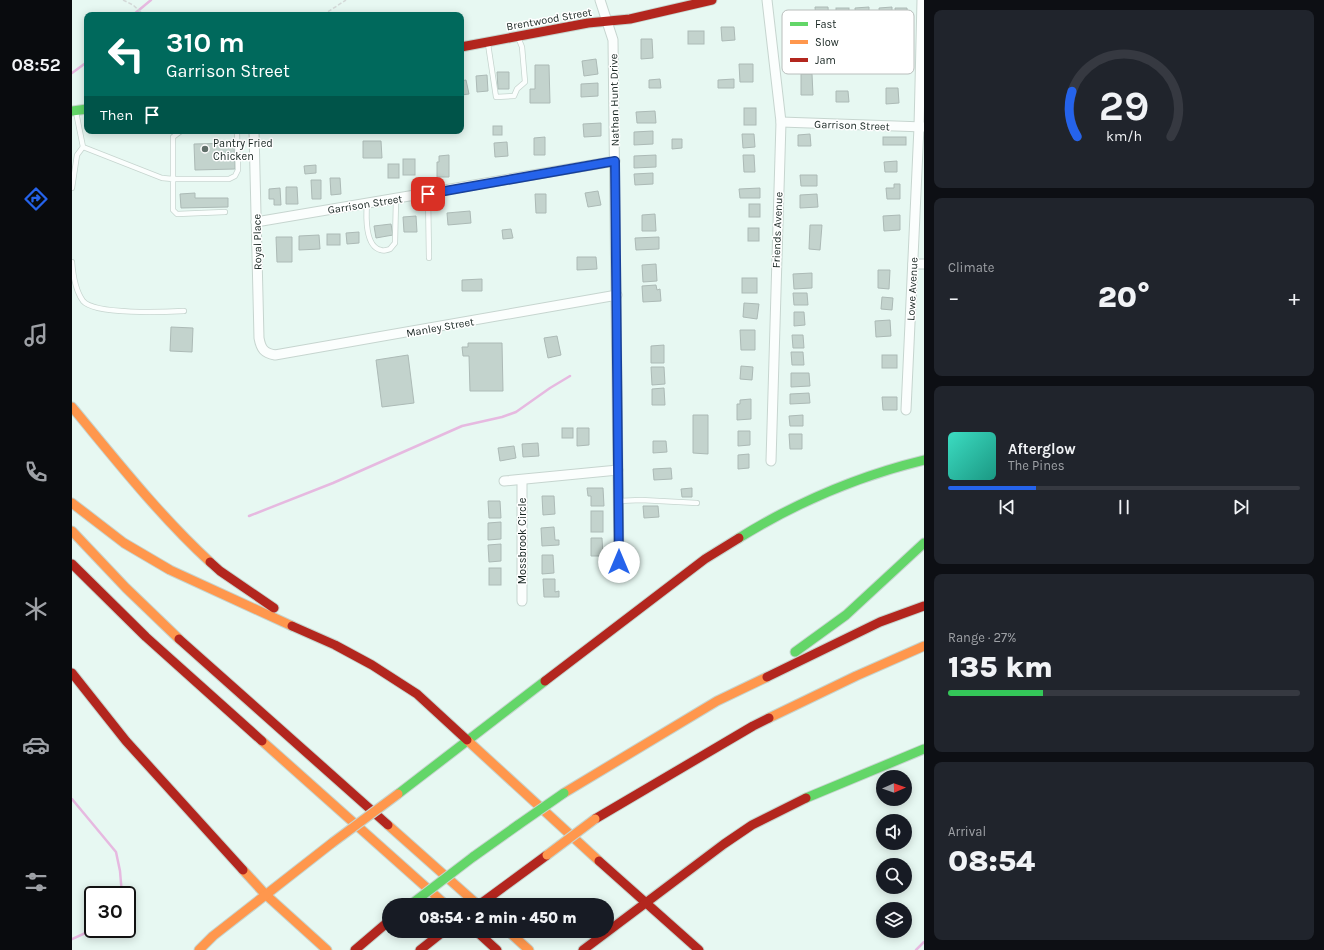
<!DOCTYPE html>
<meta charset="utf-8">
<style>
body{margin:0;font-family:Karla,sans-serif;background:#20242c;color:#f1f3f6;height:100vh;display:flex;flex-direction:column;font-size:15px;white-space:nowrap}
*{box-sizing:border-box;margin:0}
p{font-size:13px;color:#9ea1a6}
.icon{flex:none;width:22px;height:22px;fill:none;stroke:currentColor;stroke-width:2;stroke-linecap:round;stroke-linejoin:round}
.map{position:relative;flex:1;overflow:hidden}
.sheet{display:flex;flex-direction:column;gap:10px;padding:10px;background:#0d0f14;width:400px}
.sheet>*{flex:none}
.banner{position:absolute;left:12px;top:12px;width:380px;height:122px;border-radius:8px;box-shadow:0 2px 10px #0003;background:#00695c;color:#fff;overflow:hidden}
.needle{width:26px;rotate:88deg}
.controls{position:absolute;left:804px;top:770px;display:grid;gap:8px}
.controls a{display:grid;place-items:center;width:36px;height:36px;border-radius:50%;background:#171b24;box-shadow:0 2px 10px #0003;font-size:20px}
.speed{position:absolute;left:12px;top:886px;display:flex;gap:8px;font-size:20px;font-weight:700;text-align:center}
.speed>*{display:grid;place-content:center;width:52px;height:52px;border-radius:50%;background:#171b24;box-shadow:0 2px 10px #0003;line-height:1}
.speed .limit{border:2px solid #111;border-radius:6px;background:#fff;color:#111}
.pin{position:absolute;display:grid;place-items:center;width:34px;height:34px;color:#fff;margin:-17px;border-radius:8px;box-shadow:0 2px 6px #0006}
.me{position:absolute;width:44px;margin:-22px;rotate:0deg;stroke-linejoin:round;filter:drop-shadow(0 0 3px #0008)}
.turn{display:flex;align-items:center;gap:14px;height:84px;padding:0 16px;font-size:18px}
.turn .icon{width:52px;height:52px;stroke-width:2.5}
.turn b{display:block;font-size:28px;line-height:34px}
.then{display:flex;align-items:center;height:38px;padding:0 16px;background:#0003;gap:8px;font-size:15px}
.big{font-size:30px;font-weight:800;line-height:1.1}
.sheet .tile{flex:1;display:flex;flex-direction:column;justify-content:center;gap:6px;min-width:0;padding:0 14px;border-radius:8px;background:#20242c}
.sheet .dial{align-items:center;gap:0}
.dial svg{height:104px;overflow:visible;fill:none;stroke:#363941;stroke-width:7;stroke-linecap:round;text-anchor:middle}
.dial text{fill:#f1f3f6;stroke:none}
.song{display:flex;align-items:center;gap:12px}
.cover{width:48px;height:48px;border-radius:6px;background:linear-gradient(135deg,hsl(170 70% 55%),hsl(170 70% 35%))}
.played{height:4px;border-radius:2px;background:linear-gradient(90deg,#2563eb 25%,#363941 25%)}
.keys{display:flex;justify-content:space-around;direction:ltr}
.heat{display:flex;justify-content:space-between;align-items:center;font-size:22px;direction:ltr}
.charge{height:6px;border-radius:3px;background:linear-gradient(90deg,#34c759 27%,#363941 0)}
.trip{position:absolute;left:310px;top:898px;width:232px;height:40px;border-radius:20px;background:#171b24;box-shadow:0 2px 10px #0003;font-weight:800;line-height:40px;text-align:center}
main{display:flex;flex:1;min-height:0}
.dock{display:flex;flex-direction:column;width:72px;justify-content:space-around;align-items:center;background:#090b0e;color:#9ea1a6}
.dock .icon{width:28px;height:28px}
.dock .current{color:#2563eb}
.dock b{font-size:18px;color:#f1f3f6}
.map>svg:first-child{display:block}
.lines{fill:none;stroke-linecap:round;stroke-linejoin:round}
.stream{stroke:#e6b9e0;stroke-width:2.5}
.building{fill:#c3d3cd;stroke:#acbab6}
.lane-casing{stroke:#c6d5cf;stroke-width:6}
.street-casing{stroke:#c6d5cf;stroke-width:11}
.fast-casing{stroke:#c6d5cf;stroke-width:11}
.slow-casing{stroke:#c6d5cf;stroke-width:11}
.jam-casing{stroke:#c6d5cf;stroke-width:11}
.path{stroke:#d4d9d8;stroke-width:1.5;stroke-dasharray:4 2;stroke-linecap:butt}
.lane{stroke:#fbfefd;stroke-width:4.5}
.street{stroke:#fbfefd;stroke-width:9}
.fast{stroke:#63d668;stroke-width:9}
.slow{stroke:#ff974d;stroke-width:9}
.jam{stroke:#b3261e;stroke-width:9}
.fast-bridge-casing{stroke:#c6d5cf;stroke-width:11;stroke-linecap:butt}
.slow-bridge-casing{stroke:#c6d5cf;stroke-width:11;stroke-linecap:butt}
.fast-bridge{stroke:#63d668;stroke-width:9}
.slow-bridge{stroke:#ff974d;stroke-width:9}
.route-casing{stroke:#184099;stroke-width:10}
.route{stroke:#2563eb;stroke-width:7}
.poi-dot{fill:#606f6a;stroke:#fff;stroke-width:1.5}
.labels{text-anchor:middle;stroke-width:3;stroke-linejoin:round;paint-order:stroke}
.street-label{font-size:11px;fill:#172521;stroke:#fff}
.poi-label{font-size:11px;fill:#172521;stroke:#fff;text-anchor:start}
.key{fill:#fff;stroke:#b9bebc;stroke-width:1}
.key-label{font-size:11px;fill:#172521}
</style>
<main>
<nav class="dock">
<b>08:52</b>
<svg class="icon current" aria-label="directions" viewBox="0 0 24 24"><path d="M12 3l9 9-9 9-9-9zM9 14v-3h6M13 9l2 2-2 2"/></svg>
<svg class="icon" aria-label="music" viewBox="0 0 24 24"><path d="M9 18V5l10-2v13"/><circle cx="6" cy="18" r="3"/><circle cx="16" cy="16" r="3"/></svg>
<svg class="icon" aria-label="phone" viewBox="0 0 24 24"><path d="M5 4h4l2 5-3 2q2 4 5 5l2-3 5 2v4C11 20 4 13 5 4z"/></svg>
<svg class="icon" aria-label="climate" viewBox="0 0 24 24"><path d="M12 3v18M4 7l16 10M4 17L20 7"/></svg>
<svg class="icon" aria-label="car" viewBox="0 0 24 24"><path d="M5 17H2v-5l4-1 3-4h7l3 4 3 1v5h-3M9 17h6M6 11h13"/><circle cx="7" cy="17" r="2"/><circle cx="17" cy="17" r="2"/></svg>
<svg class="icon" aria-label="filters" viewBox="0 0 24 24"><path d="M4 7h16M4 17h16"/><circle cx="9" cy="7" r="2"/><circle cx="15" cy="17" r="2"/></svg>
</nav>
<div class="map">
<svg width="852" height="950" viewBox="0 0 852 950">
<rect width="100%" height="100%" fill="#e7f8f2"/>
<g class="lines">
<!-- stream -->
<g class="stream">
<path d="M61,15L79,0"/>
<path d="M0,73L15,62"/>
<path d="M177,516L261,483L390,426L430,417L444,412L478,388L498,376"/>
<path d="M0,799L44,852L48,871L50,895"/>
<path d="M0,939L22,929"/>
<path d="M844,950L852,942"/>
</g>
</g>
<!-- building -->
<g class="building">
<path d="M743,7H756L757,21L744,22Z"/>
<path d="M797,7V26H784L783,8Z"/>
<path d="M820,7V22L808,23L807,8Z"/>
<rect x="764" y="8" width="13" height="12"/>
<path d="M823,8H835L836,20H824Z"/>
<path d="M649,27H662L663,40L650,41Z"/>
<rect x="616" y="31" width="16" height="13"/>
<path d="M569,39H580L581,58L569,59Z"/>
<path d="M524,59L526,74L512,76L510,61Z"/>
<path d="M667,64H681V82H668Z"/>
<path d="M463,65H477L478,103H458V89H463Z"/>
<path d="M425,72H437V89H426Z"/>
<path d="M729,74H740L741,95H729Z"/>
<path d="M415,75L416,91L405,92L404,76Z"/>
<path d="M588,79L589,88H577V80Z"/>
<path d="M662,79V88H646V80Z"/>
<path d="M394,80L397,94L389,95V81Z"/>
<path d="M526,83V96L509,97V84Z"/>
<path d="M814,88H826L827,103L814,104Z"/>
<path d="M764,91H776L777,102H764Z"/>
<rect x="672" y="108" width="12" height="17"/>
<path d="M583,111L584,123H565L564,112Z"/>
<path d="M529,123V136L512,137L511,124Z"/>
<rect x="421" y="126" width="9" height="9"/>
<path d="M581,131V144L562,145V132Z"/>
<path d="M670,134H682L683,147L671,148Z"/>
<path d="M738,134L739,146H726V135Z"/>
<path d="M473,137V155H462V138Z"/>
<rect x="811" y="137" width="23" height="8"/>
<path d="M600,139H610V148L600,149Z"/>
<path d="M291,141H309L310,158H291Z"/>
<path d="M435,142L436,156L423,157L422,143Z"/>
<path d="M162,143L163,169L123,170L122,144Z"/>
<path d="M377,155V177H365V162H367V156Z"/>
<path d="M584,155V167L562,168V156Z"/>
<path d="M671,155H682L683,172H672Z"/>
<rect x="331" y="159" width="12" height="16"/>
<path d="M825,161V172H813L812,162Z"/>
<rect x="316" y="164" width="11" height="14"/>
<path d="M244,165V173L233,174L232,166Z"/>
<path d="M581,173V184L563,185L562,174Z"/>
<path d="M728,175H745V186H729Z"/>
<path d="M258,178H268L269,194L259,195Z"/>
<path d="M239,180H249V199H240Z"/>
<path d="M822,184H828V199H815L814,188H822Z"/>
<path d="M214,187H225L226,204H214Z"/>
<path d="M208,188L209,205H202V199H197V189Z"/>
<path d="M688,188V198H668L667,189Z"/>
<path d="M526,191L529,205L516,207L513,193Z"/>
<path d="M123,193V198H156V207L109,208L108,194Z"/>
<path d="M463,194H474V213H464Z"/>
<path d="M745,194L746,207L728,208V195Z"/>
<rect x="677" y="204" width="11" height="13"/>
<path d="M398,211L399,223L376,225L375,213Z"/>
<path d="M583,214L584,231H570V215Z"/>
<path d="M828,215V230L812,231L811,216Z"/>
<path d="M344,216L345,232H332L331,217Z"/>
<path d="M319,224L321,235L304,238L302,226Z"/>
<path d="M738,225H750L748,250L737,249Z"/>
<rect x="676" y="228" width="11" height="13"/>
<path d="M439,229L441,238L431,239L430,230Z"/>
<path d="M287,232V243L275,244L274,233Z"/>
<rect x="255" y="234" width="13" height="11"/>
<path d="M247,235L248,249L227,250V236Z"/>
<path d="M204,237H220V262H205Z"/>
<path d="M587,237V249L564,250L563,238Z"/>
<path d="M505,257H524L525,269L505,270Z"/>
<path d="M584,264L585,281L571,282L570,265Z"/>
<path d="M806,270H818L817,289L806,288Z"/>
<path d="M740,273V288L722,289L721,274Z"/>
<rect x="670" y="278" width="15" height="15"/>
<path d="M410,279V291H390V280Z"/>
<path d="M584,285L585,290L588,289L589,301L571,302L570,286Z"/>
<path d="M721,293H735L736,305H722Z"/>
<path d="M810,297L821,298L820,310L809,309Z"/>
<path d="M672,303L687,304L685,319L671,317Z"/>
<path d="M722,312H732L733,325L722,326Z"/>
<path d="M818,320L819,336L804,337L803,321Z"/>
<path d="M99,327L121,328L120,352L98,351Z"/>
<path d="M668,330H683V350H669Z"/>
<path d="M720,335H731L732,348H721Z"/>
<path d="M485,336L489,355L476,358L472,338Z"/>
<path d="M396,343H430L431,391H398L397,356H391L390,347H396Z"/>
<path d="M592,345V363H579V346Z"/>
<path d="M719,352H731L732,365H720Z"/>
<path d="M336,355L342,403L310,407L304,360Z"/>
<rect x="810" y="355" width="15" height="13"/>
<path d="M669,366L681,367L680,380L668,379Z"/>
<path d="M579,367H592L593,384L580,385Z"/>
<path d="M719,373H737L738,386L719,387Z"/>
<path d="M592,388L593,405H580V389Z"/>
<path d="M737,393L738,403L718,404V394Z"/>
<path d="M810,397H825V410H811Z"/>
<path d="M679,399V419L665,420V404H668V400Z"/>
<path d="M621,415H636V454L621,453Z"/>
<path d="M731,415V426H718L717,416Z"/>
<rect x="490" y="428" width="11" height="10"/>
<path d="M505,428H517V445L505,446Z"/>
<path d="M666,431H678V445L666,446Z"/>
<path d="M717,434H730V449H718Z"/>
<path d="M581,441H594L595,452L581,453Z"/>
<path d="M466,443L467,456L451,457L450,444Z"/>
<path d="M442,446L444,458L428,461L426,448Z"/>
<path d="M677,454V468L666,469V455Z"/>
<path d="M599,468L600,479L582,480L581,469Z"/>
<path d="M515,488H531L532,506H519V496H516Z"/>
<path d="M620,488V497H610L609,489Z"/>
<path d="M470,496H482L483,514L471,515Z"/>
<path d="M416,501H428L429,518H417Z"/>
<path d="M571,506H586L587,517L572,518Z"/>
<rect x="519" y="511" width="12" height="21"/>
<path d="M429,522V539L416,540V523Z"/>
<path d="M482,527L483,540H487V545L470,546L469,528Z"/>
<path d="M519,538H530L531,556H519Z"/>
<path d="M429,544V561L417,562L416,545Z"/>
<path d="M470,555H481L482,573L470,574Z"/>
<rect x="417" y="568" width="12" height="17"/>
<path d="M471,579H483V592L487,591V597H472Z"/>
</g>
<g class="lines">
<defs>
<g id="lane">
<path d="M416,44L424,97L442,96L445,89L453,82L450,47L446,37"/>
<path d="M4,112L11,147L90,178L101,179V210L105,214L153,212"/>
<path d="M109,131L101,137V179H157L163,176L166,170L165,131"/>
<path d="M0,188L5,155L11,147"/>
<path d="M356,194L357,258"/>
<path d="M295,204C294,216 293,247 309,250C311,251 316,250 318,249L323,243L324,199"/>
<path d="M0,262C1,275 3,290 11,301C23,315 93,312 112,311"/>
<path d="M546,501L569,500L625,503"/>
</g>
<g id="street">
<path d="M528,0L541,40L547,562"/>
<path d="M695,0L709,122L699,461"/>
<path d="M709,122L852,127"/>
<path d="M182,131L187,338C189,349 192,353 203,355L545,295"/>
<path d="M184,222L543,161"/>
<path d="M841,264H852"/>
<path d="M834,410L847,127L850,0"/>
<path d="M450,480V601"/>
<path d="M432,481L546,470"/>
</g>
<g id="fast">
<path d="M0,111L15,109"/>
<path d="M667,538C725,502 786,476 852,460"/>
<path d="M723,652L774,615L852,543"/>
<path d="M326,794L473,681"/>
<path d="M734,798L852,749"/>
<path d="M401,857L446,825"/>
</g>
<g id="slow">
<path d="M0,407C44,460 87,515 138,562"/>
<path d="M0,503L52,543L98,570L220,626"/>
<path d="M0,531L54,588L107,639"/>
<path d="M697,718L784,676L852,646"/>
<path d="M395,740L527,861"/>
<path d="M190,741L374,905"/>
<path d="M492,793L645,701L695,677"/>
<path d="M316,825L406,905"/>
<path d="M171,870L193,894L255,950"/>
<path d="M436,931L457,950"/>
<path d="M127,950L141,936L260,843"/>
</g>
<g id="jam">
<path d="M389,47L516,23L558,19L640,0"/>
<path d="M138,562L148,571L202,608"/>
<path d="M0,564L74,637L190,741"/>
<path d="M220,626L263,645L300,665L345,694L395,740"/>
<path d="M107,639L316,825"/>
<path d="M0,673L54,741L171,870"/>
<path d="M695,677L808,622L852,606"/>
<path d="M473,681L633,559L667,538"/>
<path d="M523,819L681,726L697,718"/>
<path d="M527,861L627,950"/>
<path d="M407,905L475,855"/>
<path d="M404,931L425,950"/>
<path d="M283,950L317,921"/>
<path d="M348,950L372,931"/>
<path d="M511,950L652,844L680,825L734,798"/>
</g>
</defs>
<!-- lane casing -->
<use href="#lane" class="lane-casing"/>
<!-- street casing -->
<use href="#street" class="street-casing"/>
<!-- fast casing -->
<use href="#fast" class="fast-casing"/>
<!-- slow casing -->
<use href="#slow" class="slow-casing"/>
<!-- jam casing -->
<use href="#jam" class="jam-casing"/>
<!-- path -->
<g class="path">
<path d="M51,0L61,5L72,15"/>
<path d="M251,15L274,0"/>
</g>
<!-- lane -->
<use href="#lane" class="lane"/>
<!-- street -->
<use href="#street" class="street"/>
<!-- fast -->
<use href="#fast" class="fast"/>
<!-- slow -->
<use href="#slow" class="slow"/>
<!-- jam -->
<use href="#jam" class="jam"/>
<defs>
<g id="fast-bridge">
<path d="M446,825L492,793"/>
<path d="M338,905L401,857"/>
</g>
<g id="slow-bridge">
<path d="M260,843L326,794"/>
<path d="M475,855L523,819"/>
</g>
</defs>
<!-- fast-bridge casing -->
<use href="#fast-bridge" class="fast-bridge-casing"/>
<!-- slow-bridge casing -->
<use href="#slow-bridge" class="slow-bridge-casing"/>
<!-- fast-bridge -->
<use href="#fast-bridge" class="fast-bridge"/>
<!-- slow-bridge -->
<use href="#slow-bridge" class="slow-bridge"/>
</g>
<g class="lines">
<defs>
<path id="route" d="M356,194L543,161L547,562"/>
</defs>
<!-- route casing -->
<use href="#route" class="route-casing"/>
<!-- route -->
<use href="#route" class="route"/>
</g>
<!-- markers -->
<circle class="poi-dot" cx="133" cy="149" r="4"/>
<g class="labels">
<!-- street labels -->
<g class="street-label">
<text transform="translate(477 19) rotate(-10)" y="4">Brentwood Street</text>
<text transform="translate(542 100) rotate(-91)" y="4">Nathan Hunt Drive</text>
<text transform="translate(780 125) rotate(2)" y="4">Garrison Street</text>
<text transform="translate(293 204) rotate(-9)" y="4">Garrison Street</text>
<text transform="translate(705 230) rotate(-88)" y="4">Friends Avenue</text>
<text transform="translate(185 242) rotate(-91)" y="4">Royal Place</text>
<text transform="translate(840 289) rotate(-87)" y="4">Lowe Avenue</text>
<text transform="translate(368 327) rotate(-10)" y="4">Manley Street</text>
<text transform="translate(450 541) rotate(-90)" y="4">Mossbrook Circle</text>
</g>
<!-- poi labels -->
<g class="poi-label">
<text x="141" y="147">Pantry Fried<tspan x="141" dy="13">Chicken</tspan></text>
</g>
</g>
<!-- legend -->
<rect x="710" y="10" width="132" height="64" rx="6" class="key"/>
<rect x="718" y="22" width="18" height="4" fill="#63d668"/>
<rect x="718" y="40" width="18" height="4" fill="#ff974d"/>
<rect x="718" y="58" width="18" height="4" fill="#b3261e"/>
<g class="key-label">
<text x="743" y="28">Fast</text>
<text x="743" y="46">Slow</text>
<text x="743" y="64">Jam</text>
</g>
</svg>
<div class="controls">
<a><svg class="needle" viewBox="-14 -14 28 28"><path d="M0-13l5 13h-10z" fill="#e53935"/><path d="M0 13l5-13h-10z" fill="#9ea1a6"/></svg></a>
<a><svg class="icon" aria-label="sound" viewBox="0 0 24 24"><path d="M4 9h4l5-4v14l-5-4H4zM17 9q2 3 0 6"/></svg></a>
<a><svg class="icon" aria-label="search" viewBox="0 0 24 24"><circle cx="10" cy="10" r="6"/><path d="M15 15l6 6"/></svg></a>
<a><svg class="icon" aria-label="layers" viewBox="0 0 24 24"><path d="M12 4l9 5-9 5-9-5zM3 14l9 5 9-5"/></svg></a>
</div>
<div class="speed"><div class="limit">30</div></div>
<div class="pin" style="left:356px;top:194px;background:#d93025"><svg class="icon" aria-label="arrive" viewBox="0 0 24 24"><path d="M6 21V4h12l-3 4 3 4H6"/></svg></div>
<svg class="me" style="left:547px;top:562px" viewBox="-20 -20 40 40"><circle r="19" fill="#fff"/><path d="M0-13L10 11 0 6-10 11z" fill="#2563eb"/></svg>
<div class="trip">08:54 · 2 min · 450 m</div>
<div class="banner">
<div class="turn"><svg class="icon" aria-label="left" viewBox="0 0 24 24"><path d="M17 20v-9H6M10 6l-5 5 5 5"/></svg><div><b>310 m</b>Garrison Street</div></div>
<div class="then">Then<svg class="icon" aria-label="arrive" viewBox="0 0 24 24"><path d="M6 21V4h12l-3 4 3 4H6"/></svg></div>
</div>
</div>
<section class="sheet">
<div class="tile dial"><svg viewBox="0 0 100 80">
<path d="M14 69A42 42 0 1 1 86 69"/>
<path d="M14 69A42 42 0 0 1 10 34" stroke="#2563eb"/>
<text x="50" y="56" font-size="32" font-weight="700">29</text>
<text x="50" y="72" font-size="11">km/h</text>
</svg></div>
<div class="tile"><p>Climate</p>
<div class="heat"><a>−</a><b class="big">20°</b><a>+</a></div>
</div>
<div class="tile">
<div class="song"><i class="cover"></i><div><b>Afterglow</b><p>The Pines</p></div></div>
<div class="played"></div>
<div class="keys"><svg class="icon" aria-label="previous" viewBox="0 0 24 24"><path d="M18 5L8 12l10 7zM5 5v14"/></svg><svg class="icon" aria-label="pause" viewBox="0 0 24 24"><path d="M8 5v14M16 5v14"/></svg><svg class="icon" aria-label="next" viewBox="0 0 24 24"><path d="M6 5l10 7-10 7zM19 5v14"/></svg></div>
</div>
<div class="tile"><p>Range · 27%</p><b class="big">135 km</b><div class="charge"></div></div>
<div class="tile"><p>Arrival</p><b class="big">08:54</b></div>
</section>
</main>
